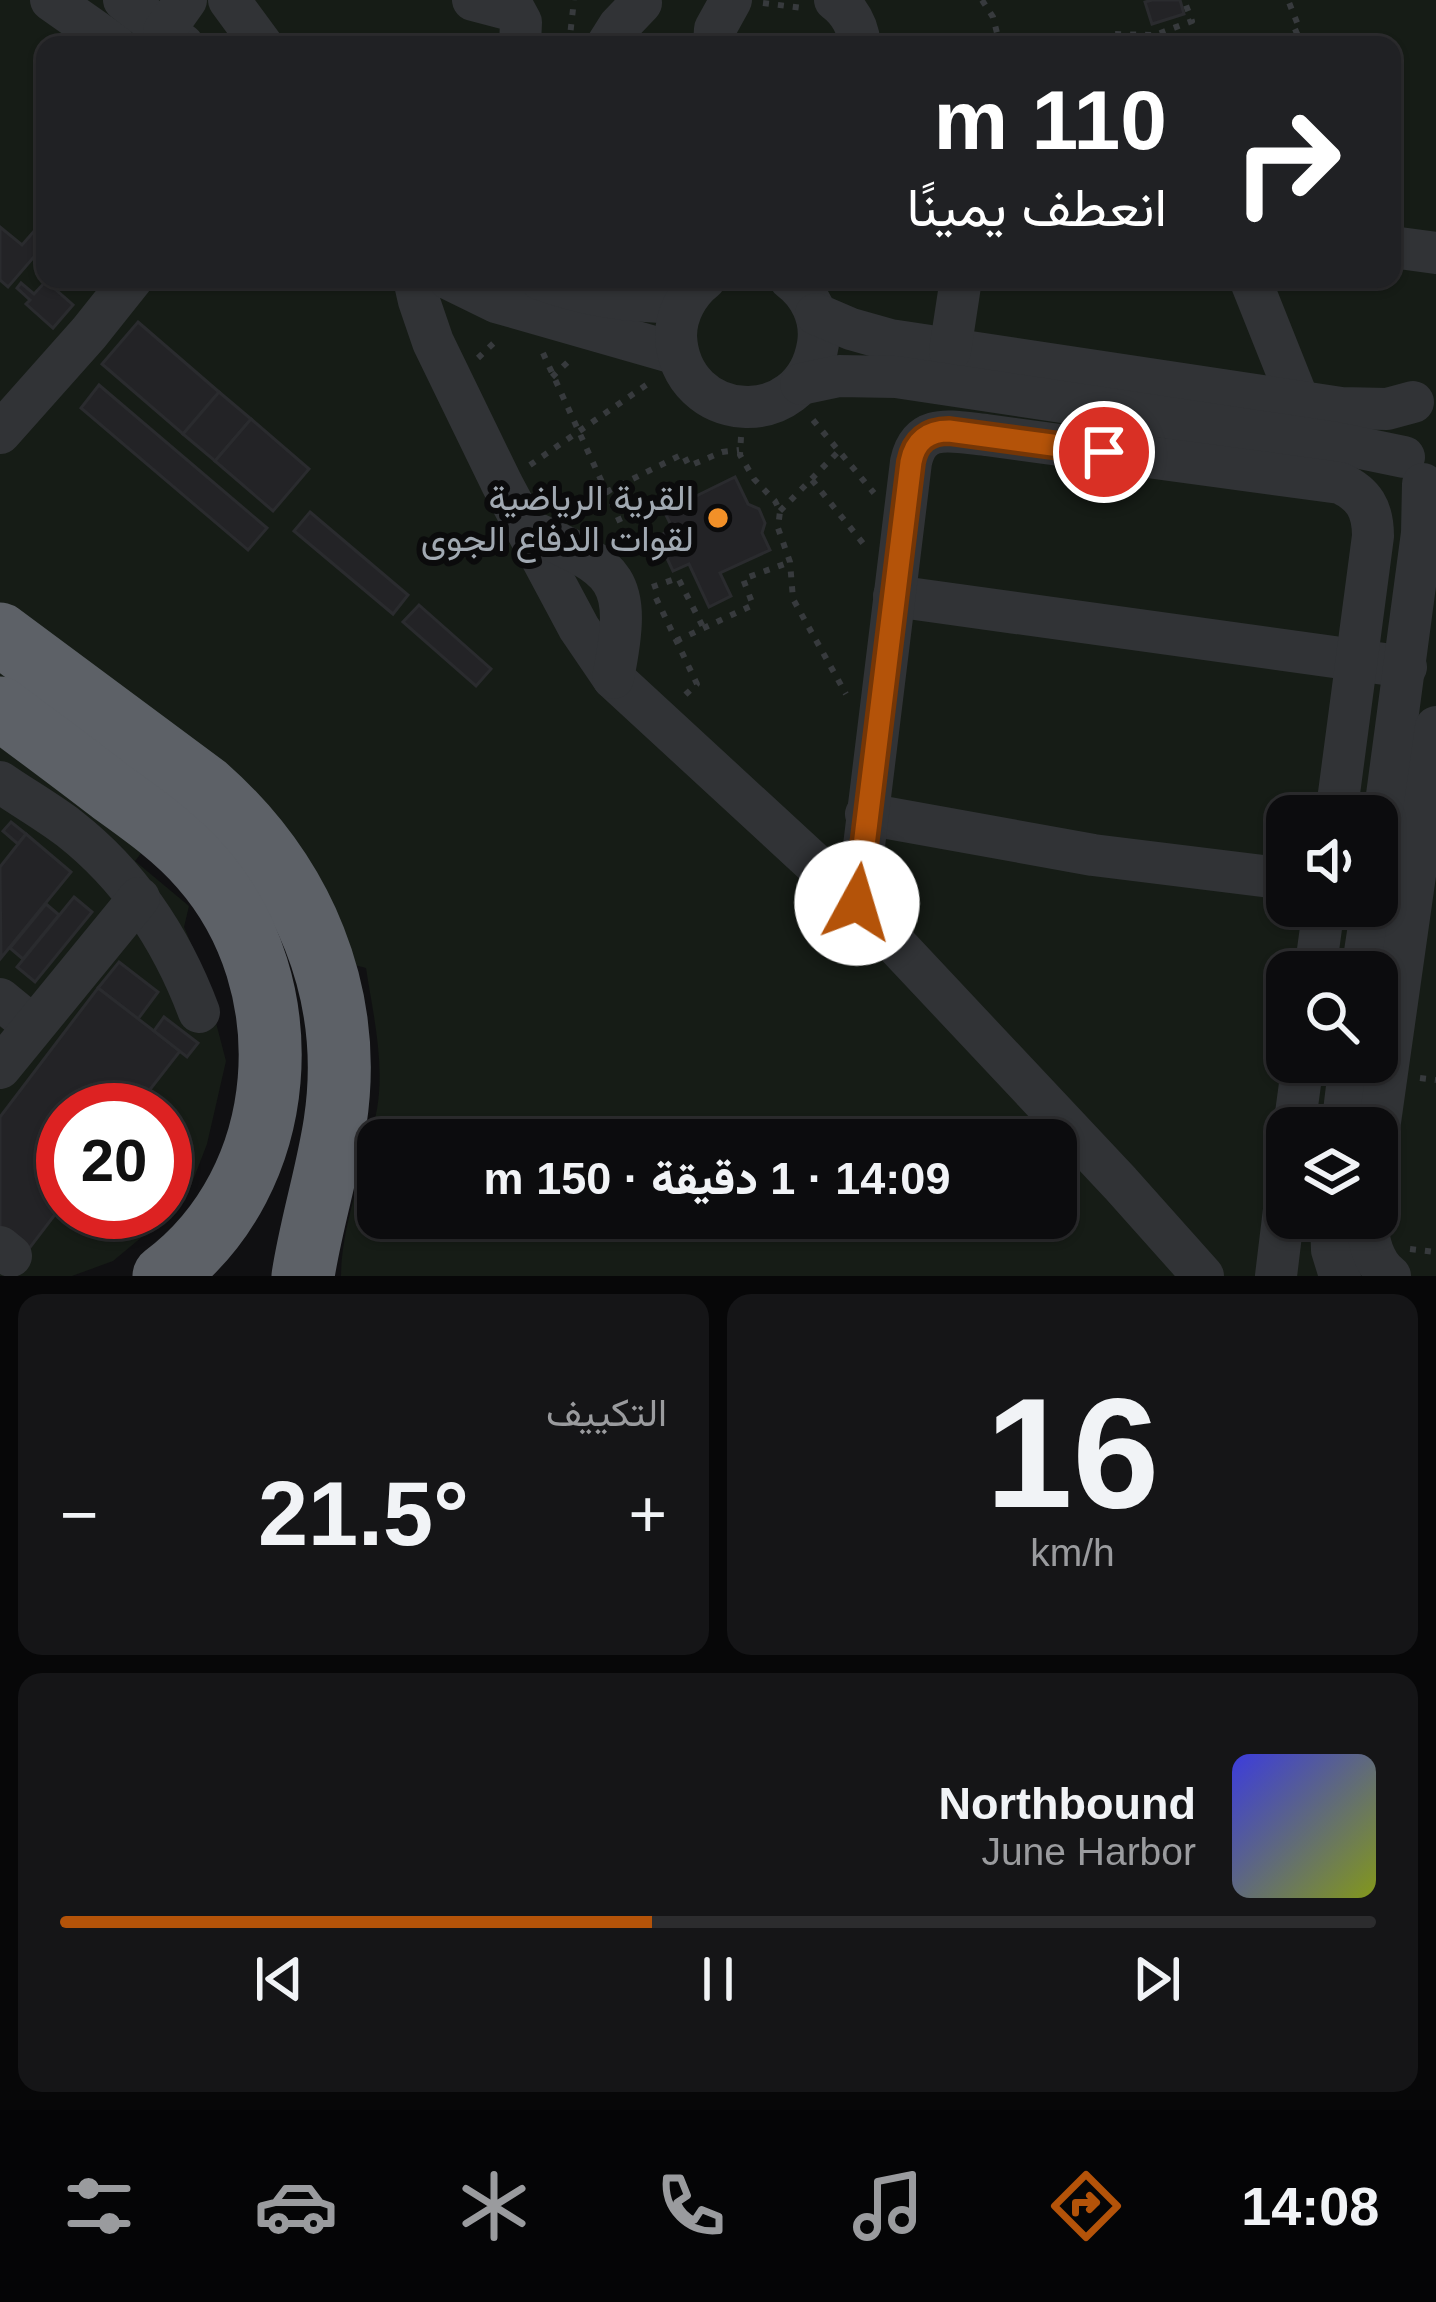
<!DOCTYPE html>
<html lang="ar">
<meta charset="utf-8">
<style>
body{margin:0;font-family:Arial,Vazirmatn,sans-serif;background:#151517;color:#f1f3f6;direction:rtl;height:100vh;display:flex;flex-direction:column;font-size:45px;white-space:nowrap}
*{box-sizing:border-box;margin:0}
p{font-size:39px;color:#9a9b9e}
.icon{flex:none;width:66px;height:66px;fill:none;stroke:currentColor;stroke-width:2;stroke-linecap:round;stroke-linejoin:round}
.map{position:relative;height:1276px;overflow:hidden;direction:ltr}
.drawer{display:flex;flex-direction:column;gap:18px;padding:18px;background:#070708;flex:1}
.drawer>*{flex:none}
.top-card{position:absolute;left:36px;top:36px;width:1365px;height:252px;border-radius:24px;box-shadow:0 3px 9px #0004,0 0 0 3px #2c2c2e;direction:rtl;background:#202124;color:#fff;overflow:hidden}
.buttons{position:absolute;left:1266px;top:795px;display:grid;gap:24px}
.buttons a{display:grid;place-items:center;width:132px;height:132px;border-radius:24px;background:#0c0c0e;box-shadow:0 3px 9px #0004,0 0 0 3px #2c2c2e;font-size:60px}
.speed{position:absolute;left:36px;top:1083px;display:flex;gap:24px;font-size:60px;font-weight:700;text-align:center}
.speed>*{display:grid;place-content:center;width:156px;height:156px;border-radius:50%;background:#0c0c0e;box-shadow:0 3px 9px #0004,0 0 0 3px #2c2c2e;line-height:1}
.speed .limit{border:18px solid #d22;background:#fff;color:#111}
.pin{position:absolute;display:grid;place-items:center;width:102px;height:102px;color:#fff;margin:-51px;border:6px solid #fff;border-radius:50%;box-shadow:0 3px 12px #0007}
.me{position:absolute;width:132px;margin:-66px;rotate:6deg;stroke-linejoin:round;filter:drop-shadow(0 0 9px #0008)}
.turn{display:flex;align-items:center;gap:42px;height:252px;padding:0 36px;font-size:54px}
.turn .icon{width:156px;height:156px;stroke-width:2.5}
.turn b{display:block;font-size:84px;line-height:102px}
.big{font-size:90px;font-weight:800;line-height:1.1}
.drawer .card{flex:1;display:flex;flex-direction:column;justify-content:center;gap:18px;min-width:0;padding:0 42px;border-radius:24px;background:#151517}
.drawer .dial{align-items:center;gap:0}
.dial b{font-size:156px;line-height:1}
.song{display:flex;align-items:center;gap:36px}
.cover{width:144px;height:144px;border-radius:18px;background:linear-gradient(135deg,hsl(240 70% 55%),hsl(70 70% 35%))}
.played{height:12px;border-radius:6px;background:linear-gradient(90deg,#b45309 45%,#2c2c2e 45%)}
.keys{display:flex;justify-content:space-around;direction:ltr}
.heat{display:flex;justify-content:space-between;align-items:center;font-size:66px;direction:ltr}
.drawer .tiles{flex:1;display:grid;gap:18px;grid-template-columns:1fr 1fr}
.card:last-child{grid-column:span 2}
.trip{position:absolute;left:357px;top:1119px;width:720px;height:120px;border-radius:24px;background:#0c0c0e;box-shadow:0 3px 9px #0004,0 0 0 3px #2c2c2e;font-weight:800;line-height:120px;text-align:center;direction:rtl}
.menu{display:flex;height:192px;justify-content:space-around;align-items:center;background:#050506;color:#9a9b9e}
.menu .icon{width:84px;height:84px}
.menu .active{color:#b45309}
.menu b{font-size:54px;color:#f1f3f6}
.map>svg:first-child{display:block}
.green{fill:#161c16;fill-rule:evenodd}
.building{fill:#232326;stroke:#2a2b2e;stroke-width:3}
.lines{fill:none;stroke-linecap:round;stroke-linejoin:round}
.path{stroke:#373a3d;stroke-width:6;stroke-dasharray:6 9;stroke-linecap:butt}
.minor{stroke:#313336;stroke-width:42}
.highway{stroke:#5d6167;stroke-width:63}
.route-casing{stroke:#753606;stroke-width:30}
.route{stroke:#b45309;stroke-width:21}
.poi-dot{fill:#f29028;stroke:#0b0b0c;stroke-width:4.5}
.labels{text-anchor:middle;stroke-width:12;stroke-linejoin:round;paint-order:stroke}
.poi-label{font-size:36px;fill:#a1a9b2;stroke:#0b0b0c;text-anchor:end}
</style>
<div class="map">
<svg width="1436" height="1276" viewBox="0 0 1436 1276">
<rect width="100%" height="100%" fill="#101012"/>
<!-- green -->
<path class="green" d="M0,0H1436V1276H341C342,1219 367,1165 377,1109C385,1063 373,1014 366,968L355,965L317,873L239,779L216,757L135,861L189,906L184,927L202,969L226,1061L207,1144L185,1201L113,1261L72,1276H0ZM45,45H1392V279H45ZM1287,816H1377V906H1287ZM1287,972H1377V1062H1287ZM63,1110H165V1212H63ZM1287,1128H1377V1218H1287ZM378,1140H1056V1218H378Z"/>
<!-- building -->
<g class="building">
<path d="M1152,0H1180L1184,14L1152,24L1145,2Z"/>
<path d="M43,221L45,223V244L8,287L0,280V227L22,245Z"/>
<path d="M46,281L73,305L53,328L26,304L30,300L17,288L21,283L34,294Z"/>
<path d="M138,322L219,392L183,434L102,364Z"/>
<path d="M99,385L267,528L248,550L81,408Z"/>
<path d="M219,392L251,419L215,461L183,434Z"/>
<path d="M251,419L309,469L273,511L215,461Z"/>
<path d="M735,477L748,504L759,509L765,523L762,533L770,550L720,573L731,596L709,607L689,564L673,571L657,537L673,529L659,501L683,490L688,500Z"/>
<path d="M310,512L408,595L393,614L294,531Z"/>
<path d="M419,605L491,669L476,686L403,622Z"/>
<path d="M11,822L26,834L18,844L3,831Z"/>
<path d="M26,834L71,872L1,958L0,867Z"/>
<path d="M74,897L92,912L35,982L17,967Z"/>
<path d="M46,904L59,915L23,959L10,948Z"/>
<path d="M119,962L158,992L138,1019L98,988Z"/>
<path d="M98,988L180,1051L134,1110H63V1204L28,1250L0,1228V1117Z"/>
<path d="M164,1017L198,1043L187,1057L154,1031Z"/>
</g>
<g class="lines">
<!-- path -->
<g class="path">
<path d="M982,0L993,17L1000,45"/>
<path d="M763,3L803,8"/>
<path d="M569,45L574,0"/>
<path d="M1107,45L1108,39L1114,34L1155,35L1192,21L1184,0"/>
<path d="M1266,45L1300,30L1288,0"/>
<path d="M543,353L632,548"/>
<path d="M478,358L499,338"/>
<path d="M552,377L571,359"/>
<path d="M813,420L874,493"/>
<path d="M741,437L740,455L754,479L775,501L780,511L778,528L790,562L793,599L846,694"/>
<path d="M530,465L652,381"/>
<path d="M812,480L866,547"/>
<path d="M606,492L683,454L689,466L722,452L739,450"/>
<path d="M780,511L838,452"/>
<path d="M652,587L678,578L703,627"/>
<path d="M656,598L697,684L684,696"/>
<path d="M676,641L753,605L743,579L790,562"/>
<path d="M1420,1078L1436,1080"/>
<path d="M1410,1249L1436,1252"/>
</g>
<!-- minor -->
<g class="minor">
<path d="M51,0L115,45"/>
<path d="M124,0L183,45"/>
<path d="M229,0L262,45"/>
<path d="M473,0L515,11L521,22L520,45"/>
<path d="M835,0C850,11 858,27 860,45"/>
<path d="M164,31L186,0"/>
<path d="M607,45L619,26L641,3"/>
<path d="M714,45L715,29L731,0"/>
<path d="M1392,247L1436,253"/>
<path d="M414,279L419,301L433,342L502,484L579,628L613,678L857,903"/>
<path d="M449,279L496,302L678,354"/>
<path d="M540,279C586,296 635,303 684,302"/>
<path d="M705,279C688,292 676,314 676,336C680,425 804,433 818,344C822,318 810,294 790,279"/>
<path d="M1250,279L1299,402L1296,424"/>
<path d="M816,314L851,329L890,340L1341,408L1387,409L1413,402"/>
<path d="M950,351L961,279"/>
<path d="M801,384L839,376L896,377L1336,443L1404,457"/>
<path d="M0,433L89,333L132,279"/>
<path d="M526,529C616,569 634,574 613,678"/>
<path d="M894,596L1406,667"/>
<path d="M0,782C23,798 48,812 70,829C131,877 172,940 199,1012"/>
<path d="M866,814L1093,855L1287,879"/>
<path d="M1377,870L1422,533L1423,484"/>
<path d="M1315,972L1324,906"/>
<path d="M1362,972L1372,906"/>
<path d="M0,999L33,1026"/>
<path d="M0,1068L139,898"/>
<path d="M1294,1128L1303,1062"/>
<path d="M1342,1128L1350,1062"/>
<path d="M1377,1143L1436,727"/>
<path d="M1331,1218L1332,1250L1340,1276"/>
<path d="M1368,1218C1367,1239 1373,1263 1390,1276"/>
<path d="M0,1247L11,1256"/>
<path d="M1203,1276L1120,1183L857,903L911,462C920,421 953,432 986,435L1340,483C1364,494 1373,509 1373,536L1336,816"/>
<path d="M1276,1276L1287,1185"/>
</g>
<!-- highway -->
<g class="highway">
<path d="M0,634L206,787C303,873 355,993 335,1123C327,1175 311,1224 303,1276"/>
<path d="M0,708C37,736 74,763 110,791C142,814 175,837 201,867C305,985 291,1181 164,1276"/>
</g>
</g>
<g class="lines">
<defs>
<path id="route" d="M857,903L911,462C915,441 928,431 949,431L1104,452"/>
</defs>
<!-- route casing -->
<use href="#route" class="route-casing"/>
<!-- route -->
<use href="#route" class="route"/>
</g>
<!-- markers -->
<circle class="poi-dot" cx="718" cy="518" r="12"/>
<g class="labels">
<!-- poi labels -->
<g class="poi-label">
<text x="694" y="510">القرية الرياضية<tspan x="694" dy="41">لقوات الدفاع الجوى</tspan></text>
</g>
</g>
</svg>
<div class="buttons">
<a><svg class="icon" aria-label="sound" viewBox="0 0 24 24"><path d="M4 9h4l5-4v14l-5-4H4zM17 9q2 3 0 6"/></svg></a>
<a><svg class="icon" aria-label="search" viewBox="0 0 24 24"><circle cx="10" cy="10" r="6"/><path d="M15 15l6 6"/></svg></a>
<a><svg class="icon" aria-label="layers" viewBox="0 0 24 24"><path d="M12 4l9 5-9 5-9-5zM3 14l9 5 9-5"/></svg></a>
</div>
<div class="speed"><div class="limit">20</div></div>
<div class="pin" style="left:1104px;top:452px;background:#d93025"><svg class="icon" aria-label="arrive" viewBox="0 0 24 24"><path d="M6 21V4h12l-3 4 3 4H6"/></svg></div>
<svg class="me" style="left:857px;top:903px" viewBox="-20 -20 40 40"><circle r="19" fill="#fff"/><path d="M0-13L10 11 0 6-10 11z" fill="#b45309"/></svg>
<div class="trip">14:09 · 1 دقيقة · 150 m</div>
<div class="top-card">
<div class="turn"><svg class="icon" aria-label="right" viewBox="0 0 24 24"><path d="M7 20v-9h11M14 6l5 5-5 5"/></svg><div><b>110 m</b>انعطف يمينًا</div></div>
</div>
</div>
<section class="drawer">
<div class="tiles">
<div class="card dial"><b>16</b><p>km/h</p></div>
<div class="card"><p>التكييف</p>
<div class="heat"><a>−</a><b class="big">21.5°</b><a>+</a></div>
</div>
<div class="card">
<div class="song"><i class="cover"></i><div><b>Northbound</b><p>June Harbor</p></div></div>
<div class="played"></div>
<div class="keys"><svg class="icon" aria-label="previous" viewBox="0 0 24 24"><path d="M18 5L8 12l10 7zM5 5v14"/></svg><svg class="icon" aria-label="pause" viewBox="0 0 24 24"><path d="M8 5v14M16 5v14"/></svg><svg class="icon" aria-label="next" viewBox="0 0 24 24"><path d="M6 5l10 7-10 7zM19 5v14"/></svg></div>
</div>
</div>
</section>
<nav class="menu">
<b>14:08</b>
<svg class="icon active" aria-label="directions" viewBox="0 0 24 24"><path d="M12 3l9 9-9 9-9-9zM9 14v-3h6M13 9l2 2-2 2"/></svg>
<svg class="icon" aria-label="music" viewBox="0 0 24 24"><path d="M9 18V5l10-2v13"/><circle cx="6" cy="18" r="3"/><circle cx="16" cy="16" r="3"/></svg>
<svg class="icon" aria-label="phone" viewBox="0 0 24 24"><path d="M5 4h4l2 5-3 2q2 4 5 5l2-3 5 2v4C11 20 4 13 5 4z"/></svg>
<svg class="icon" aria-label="climate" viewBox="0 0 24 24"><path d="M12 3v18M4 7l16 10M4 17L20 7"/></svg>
<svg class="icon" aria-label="car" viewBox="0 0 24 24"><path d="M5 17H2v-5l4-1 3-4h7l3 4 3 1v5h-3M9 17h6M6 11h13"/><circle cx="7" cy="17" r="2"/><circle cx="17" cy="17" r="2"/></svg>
<svg class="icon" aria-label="filters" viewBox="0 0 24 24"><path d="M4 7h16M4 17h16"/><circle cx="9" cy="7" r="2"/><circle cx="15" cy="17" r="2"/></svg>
</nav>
